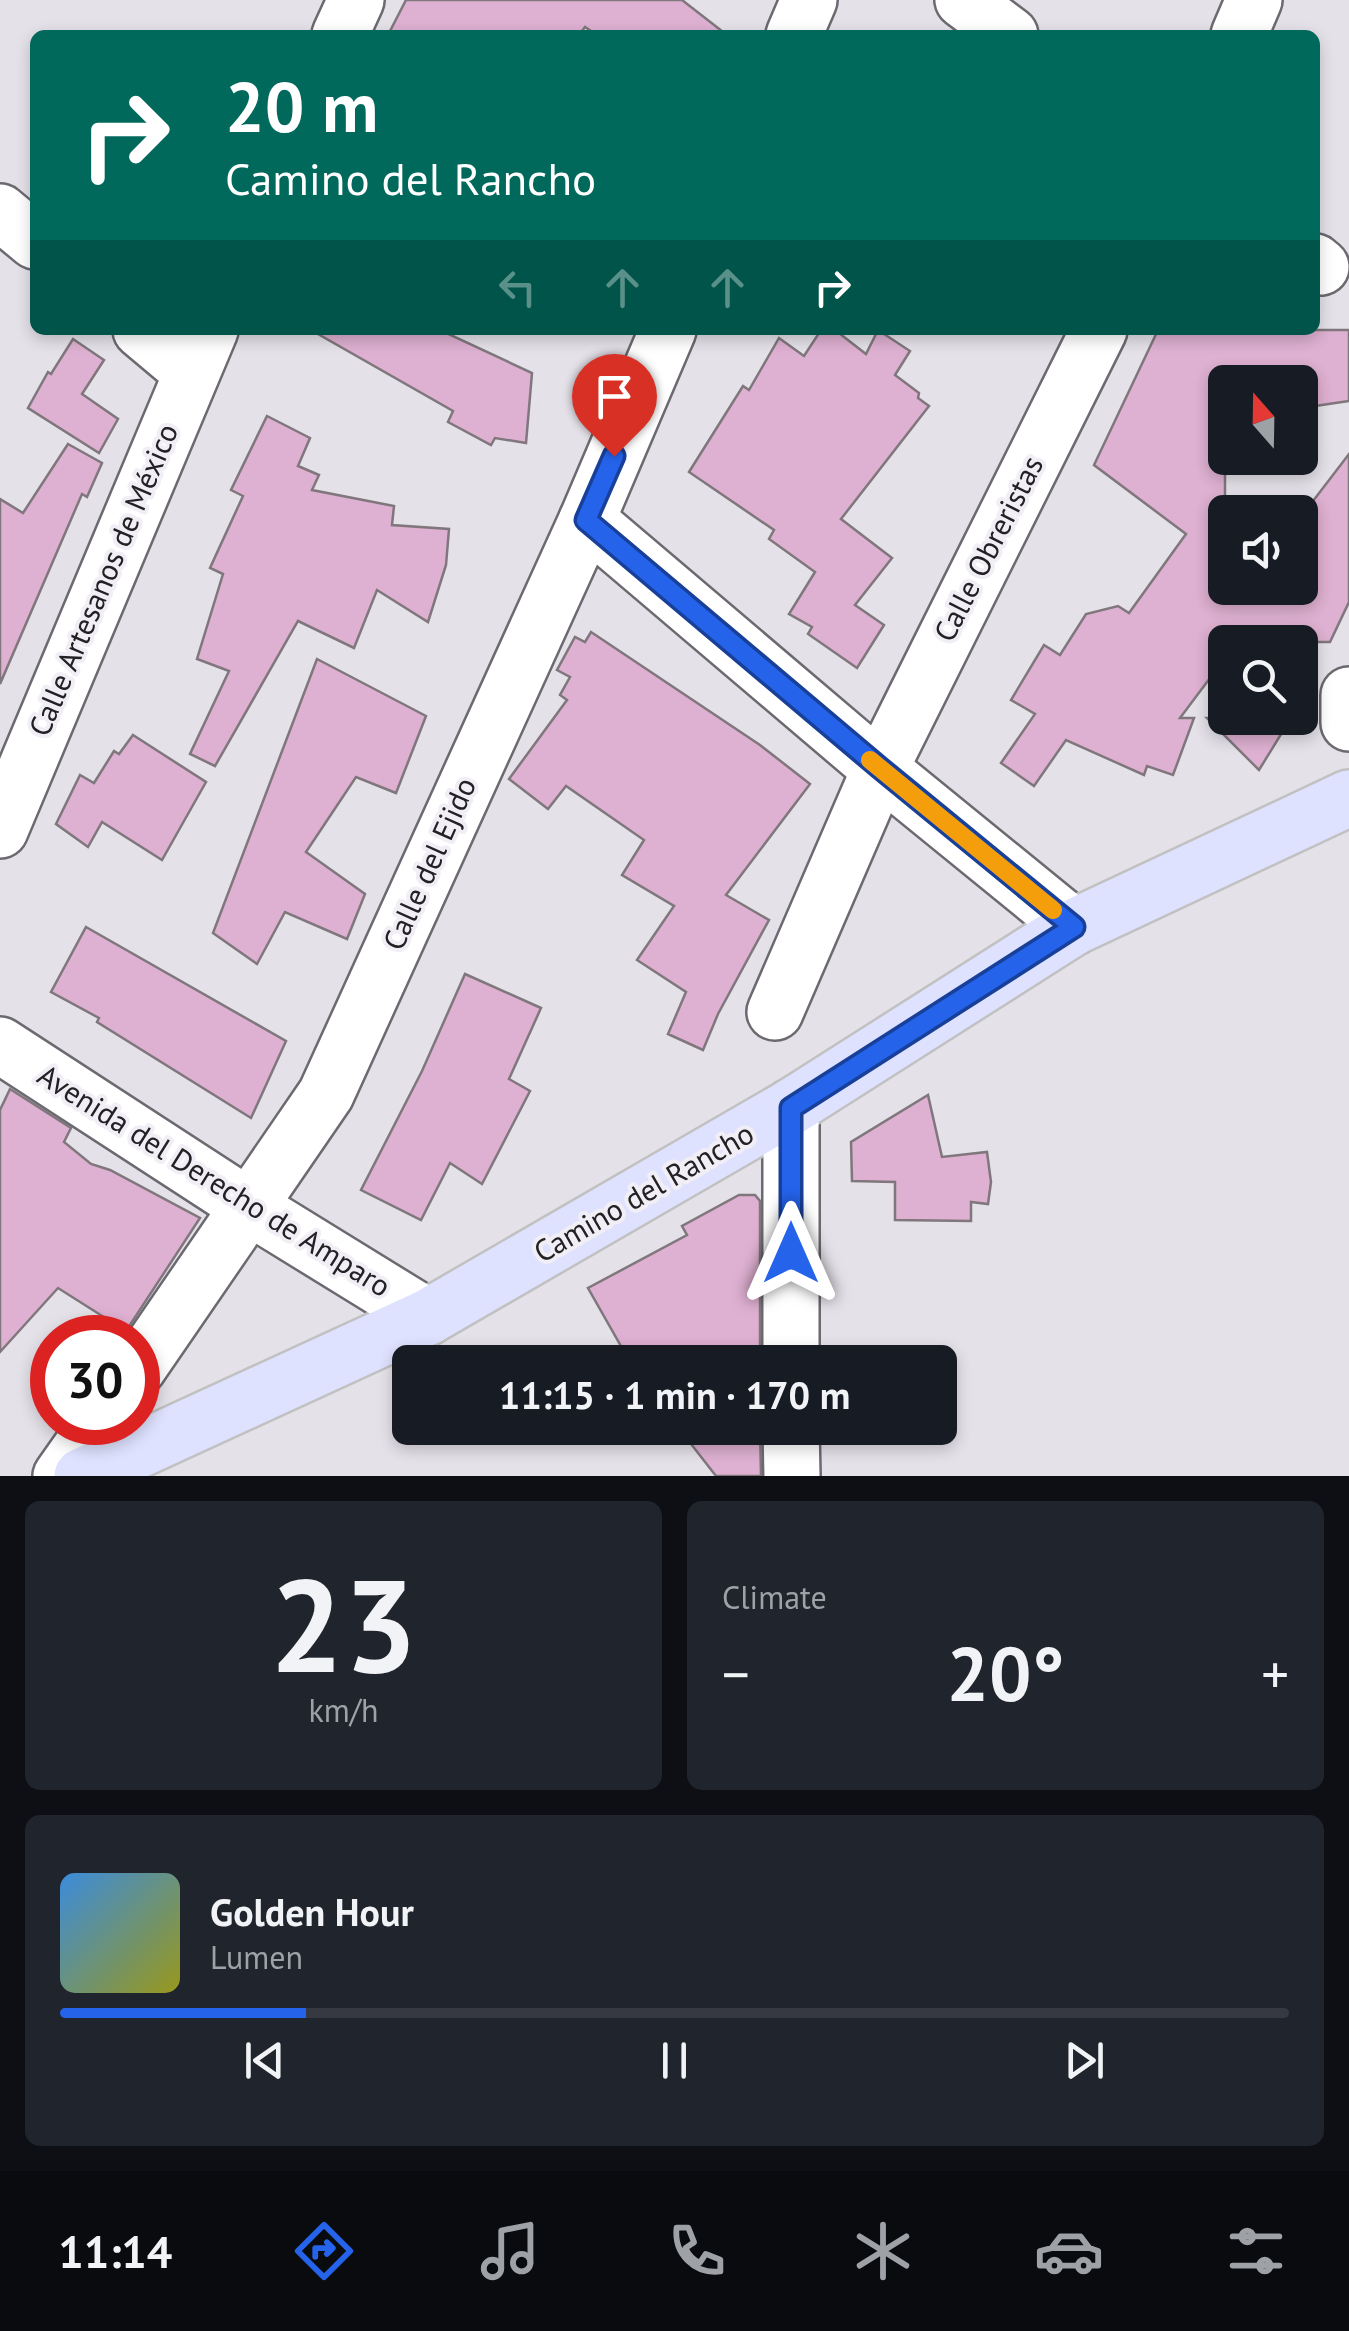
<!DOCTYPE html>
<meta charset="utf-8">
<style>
body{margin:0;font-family:"PT Sans",sans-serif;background:#20242c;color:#f1f3f6;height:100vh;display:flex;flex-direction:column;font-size:38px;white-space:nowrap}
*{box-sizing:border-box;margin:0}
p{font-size:32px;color:#9ea1a6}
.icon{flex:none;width:55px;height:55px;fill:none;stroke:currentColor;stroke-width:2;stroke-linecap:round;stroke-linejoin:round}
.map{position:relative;height:1476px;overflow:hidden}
.sheet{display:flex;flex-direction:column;gap:25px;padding:25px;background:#0d0f14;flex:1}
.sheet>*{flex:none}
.top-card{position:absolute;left:30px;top:30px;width:1290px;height:305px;border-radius:15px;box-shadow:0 5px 15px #0003;background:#00695c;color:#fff;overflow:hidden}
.needle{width:65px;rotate:340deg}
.controls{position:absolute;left:1208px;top:365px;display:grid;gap:20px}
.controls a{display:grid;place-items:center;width:110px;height:110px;border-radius:15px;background:#171b24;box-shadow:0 5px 15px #0003;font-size:50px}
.speed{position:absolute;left:30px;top:1315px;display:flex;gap:20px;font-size:50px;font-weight:700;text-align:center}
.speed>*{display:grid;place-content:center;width:130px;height:130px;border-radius:50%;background:#171b24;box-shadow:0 5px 15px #0003;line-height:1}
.speed .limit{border:15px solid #d22;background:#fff;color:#111}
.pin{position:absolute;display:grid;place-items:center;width:85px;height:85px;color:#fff;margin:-102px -42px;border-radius:50% 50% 50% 0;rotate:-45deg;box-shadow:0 0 10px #0007}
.pin .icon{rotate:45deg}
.me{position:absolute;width:110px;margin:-55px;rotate:0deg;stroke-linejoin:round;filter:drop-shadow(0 0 8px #0008)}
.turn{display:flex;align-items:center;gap:35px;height:210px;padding:0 30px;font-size:45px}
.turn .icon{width:130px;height:130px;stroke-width:2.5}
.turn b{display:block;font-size:70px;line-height:85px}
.lanes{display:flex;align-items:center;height:95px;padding:0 30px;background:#0003;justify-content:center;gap:50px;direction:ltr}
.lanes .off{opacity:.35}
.big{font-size:75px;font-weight:600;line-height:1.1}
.sheet .tile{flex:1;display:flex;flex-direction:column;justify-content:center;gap:15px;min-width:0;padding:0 35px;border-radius:15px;background:#20242c}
.sheet .dial{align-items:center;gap:0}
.dial b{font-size:130px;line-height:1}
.song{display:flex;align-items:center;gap:30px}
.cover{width:120px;height:120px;border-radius:15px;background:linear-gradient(135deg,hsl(210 70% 55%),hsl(60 70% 35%))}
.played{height:10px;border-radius:5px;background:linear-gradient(90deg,#2563eb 20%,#363941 20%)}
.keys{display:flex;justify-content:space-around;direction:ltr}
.heat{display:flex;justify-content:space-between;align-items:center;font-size:55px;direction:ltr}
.sheet .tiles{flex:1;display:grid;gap:25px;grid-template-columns:1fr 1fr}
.tile:last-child{grid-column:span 2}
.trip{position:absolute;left:392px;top:1345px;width:565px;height:100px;border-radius:15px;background:#171b24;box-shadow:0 5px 15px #0003;font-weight:600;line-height:100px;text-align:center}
.menu{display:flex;height:160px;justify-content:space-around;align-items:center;background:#090b0e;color:#9ea1a6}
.menu .icon{width:70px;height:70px}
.menu .on{color:#2563eb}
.menu b{font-size:45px;color:#f1f3f6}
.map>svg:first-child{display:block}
.building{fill:#deb0d1;stroke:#7f777c;stroke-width:2.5}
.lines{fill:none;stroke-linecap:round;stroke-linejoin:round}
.minor-casing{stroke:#6c6970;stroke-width:60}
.major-casing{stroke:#c1c1c2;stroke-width:60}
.minor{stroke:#fff;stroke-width:55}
.major{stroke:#dee2fe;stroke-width:55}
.route-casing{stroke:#184099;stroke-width:25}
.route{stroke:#2563eb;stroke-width:18}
.slow{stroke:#f59e0b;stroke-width:18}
.labels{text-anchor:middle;stroke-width:8;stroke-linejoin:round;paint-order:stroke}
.street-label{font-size:30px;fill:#222124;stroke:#f2eef6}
</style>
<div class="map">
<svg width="1349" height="1476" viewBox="0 0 1349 1476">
<rect width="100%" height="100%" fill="#e5e1e9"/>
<!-- building -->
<g class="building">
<path d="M406,0H682L727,35H597L585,27L579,35H388Z"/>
<path d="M311,330H440L532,373L526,443L495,438L491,445L448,422L453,411Z"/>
<path d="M821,330H835L866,354L878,330L910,351L895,375L919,393L918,398L929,406L841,519L892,558L855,605L884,625L857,668L808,634L812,627L789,614L815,572L769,539L774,530L689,472L743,386L749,390L779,338L804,356Z"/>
<path d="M1158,330H1349V401L1308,407L1302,382H1225V588H1300V518L1349,454V602L1330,642H1253L1242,634L1236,642H1225V658L1180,718H1194L1173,775L1147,766L1144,775L1066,740L1034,786L1001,763L1035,714L1011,700L1044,645L1060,655L1086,614L1118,606L1129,613L1186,534L1094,465Z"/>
<path d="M73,339L104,360L82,394L118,419L99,453L28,408L48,372L51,374Z"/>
<path d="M267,416L310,438L298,466L319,475L312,490L394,506L392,525L449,529L446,565L428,622L377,590L354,648L298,621L215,766L190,754L229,671L197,659L223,574L210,568L243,496L231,490Z"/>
<path d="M68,444L102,463L87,497L82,494L0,684V499L23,513Z"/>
<path d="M591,632L760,745L810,784L726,895L769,920L718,1014L703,1050L668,1034L686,992L637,960L674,906L622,875L644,840L566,786L548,809L509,779L567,700L560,695L570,677L557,670L575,637L585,642Z"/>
<path d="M317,659L426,716L396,793L356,777L306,852L365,894L347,939L285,912L257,964L213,933Z"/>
<path d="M1207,718H1291L1259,770Z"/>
<path d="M133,735L206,782L162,860L102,822L88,847L56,824L80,775L94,783L114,751L119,754Z"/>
<path d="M86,927L286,1041L251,1118L97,1022L99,1018L51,992Z"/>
<path d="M465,974L541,1008L509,1079L530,1091L482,1184L450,1163L421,1220L361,1190L422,1071Z"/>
<path d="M10,1089L71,1128L64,1142L91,1164L110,1170L200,1218L126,1331L58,1288L0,1352V1110Z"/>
<path d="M928,1095L942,1157L987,1152L991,1182L988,1204L971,1202V1221L895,1220V1182L852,1181L851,1142Z"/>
<path d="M739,1195H755L760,1201V1362H630L588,1288L687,1235L682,1226Z"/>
<path d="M708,1428H760L761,1476H716L691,1444Z"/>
</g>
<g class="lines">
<defs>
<g id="minor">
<path d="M963,0L1010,35"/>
<path d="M340,35L356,0"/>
<path d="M794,35L809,0"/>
<path d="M1239,35L1254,0"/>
<path d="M0,212L35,241"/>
<path d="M1315,262L1321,267"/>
<path d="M141,330L191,372"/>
<path d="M587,520L880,769L1074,927"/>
<path d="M1349,695V723"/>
<path d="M0,830L210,330"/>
<path d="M775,1012L880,769L1099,330"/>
<path d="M0,1045L251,1208L428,1317"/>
<path d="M791,1107V1362"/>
<path d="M138,1368L326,1094L587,520L668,330"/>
<path d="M791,1428L792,1476"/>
<path d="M61,1476L99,1422"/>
</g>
<path id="major" d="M82,1476L428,1317L791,1107L1074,927L1349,798"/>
</defs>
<!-- minor casing -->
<use href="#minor" class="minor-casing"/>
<!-- major casing -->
<use href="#major" class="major-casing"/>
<!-- minor -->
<use href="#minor" class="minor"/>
<!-- major -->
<use href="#major" class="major"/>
</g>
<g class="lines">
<defs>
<path id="route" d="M614,456L586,520L880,768L1074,927L791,1108V1253"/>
</defs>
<!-- route casing -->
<use href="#route" class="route-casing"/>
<!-- route -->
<use href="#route" class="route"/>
<!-- slow -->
<path class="slow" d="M870,760L1053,910"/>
</g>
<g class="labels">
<!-- street labels -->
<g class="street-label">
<text transform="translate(989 549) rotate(-63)" y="10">Calle Obreristas</text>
<text transform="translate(104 580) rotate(-67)" y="10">Calle Artesanos de México</text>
<text transform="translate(430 864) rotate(-66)" y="10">Calle del Ejido</text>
<text transform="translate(214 1181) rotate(32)" y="10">Avenida del Derecho de Amparo</text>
<text transform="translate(644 1193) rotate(-30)" y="10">Camino del Rancho</text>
</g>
</g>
</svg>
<div class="controls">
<a><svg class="needle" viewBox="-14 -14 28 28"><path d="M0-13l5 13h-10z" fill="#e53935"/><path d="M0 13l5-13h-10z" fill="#9ea1a6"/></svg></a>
<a><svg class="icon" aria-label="sound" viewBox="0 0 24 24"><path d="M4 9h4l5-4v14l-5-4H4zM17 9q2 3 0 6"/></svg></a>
<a><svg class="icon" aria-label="search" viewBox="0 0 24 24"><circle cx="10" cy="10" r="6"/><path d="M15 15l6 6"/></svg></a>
</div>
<div class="speed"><div class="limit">30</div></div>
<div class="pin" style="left:614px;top:456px;background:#d93025"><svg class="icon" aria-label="arrive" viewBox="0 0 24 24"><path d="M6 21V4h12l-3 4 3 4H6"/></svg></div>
<svg class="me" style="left:791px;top:1253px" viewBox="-20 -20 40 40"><path d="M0-17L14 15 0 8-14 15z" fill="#2563eb" stroke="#fff" stroke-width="4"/></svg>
<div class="trip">11:15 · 1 min · 170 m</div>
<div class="top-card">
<div class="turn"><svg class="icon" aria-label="right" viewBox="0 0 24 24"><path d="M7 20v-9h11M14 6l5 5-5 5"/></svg><div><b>20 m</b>Camino del Rancho</div></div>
<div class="lanes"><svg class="icon off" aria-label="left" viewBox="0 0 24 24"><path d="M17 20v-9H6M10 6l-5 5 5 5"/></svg><svg class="icon off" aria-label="ahead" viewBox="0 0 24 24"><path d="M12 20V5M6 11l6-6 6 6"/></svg><svg class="icon off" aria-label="ahead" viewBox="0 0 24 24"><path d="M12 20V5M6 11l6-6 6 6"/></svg><svg class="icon" aria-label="right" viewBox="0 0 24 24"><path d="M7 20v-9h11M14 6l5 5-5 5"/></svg></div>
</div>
</div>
<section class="sheet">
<div class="tiles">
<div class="tile dial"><b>23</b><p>km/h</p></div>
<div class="tile"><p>Climate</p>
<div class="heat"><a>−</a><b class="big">20°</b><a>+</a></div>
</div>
<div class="tile">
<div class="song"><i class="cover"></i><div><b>Golden Hour</b><p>Lumen</p></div></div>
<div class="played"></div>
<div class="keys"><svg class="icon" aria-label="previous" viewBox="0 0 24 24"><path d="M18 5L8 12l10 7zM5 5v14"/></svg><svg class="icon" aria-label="pause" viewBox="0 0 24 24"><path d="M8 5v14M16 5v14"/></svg><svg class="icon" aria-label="next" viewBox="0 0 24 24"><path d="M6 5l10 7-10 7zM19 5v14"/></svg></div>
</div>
</div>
</section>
<nav class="menu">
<b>11:14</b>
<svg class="icon on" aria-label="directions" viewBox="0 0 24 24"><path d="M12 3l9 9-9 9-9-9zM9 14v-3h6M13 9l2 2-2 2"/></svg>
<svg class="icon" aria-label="music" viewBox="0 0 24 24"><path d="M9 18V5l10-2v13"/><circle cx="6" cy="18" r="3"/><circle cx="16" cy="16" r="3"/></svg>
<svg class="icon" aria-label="phone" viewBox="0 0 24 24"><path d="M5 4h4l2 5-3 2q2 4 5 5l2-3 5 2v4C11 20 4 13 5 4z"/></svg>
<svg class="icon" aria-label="climate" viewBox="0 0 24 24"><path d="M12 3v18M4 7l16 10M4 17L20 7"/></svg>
<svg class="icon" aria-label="car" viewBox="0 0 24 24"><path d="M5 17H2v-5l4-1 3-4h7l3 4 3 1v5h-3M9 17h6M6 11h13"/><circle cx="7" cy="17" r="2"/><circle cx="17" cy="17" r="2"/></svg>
<svg class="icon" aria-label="filters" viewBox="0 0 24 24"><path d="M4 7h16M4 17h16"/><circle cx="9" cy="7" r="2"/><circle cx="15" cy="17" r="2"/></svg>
</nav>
